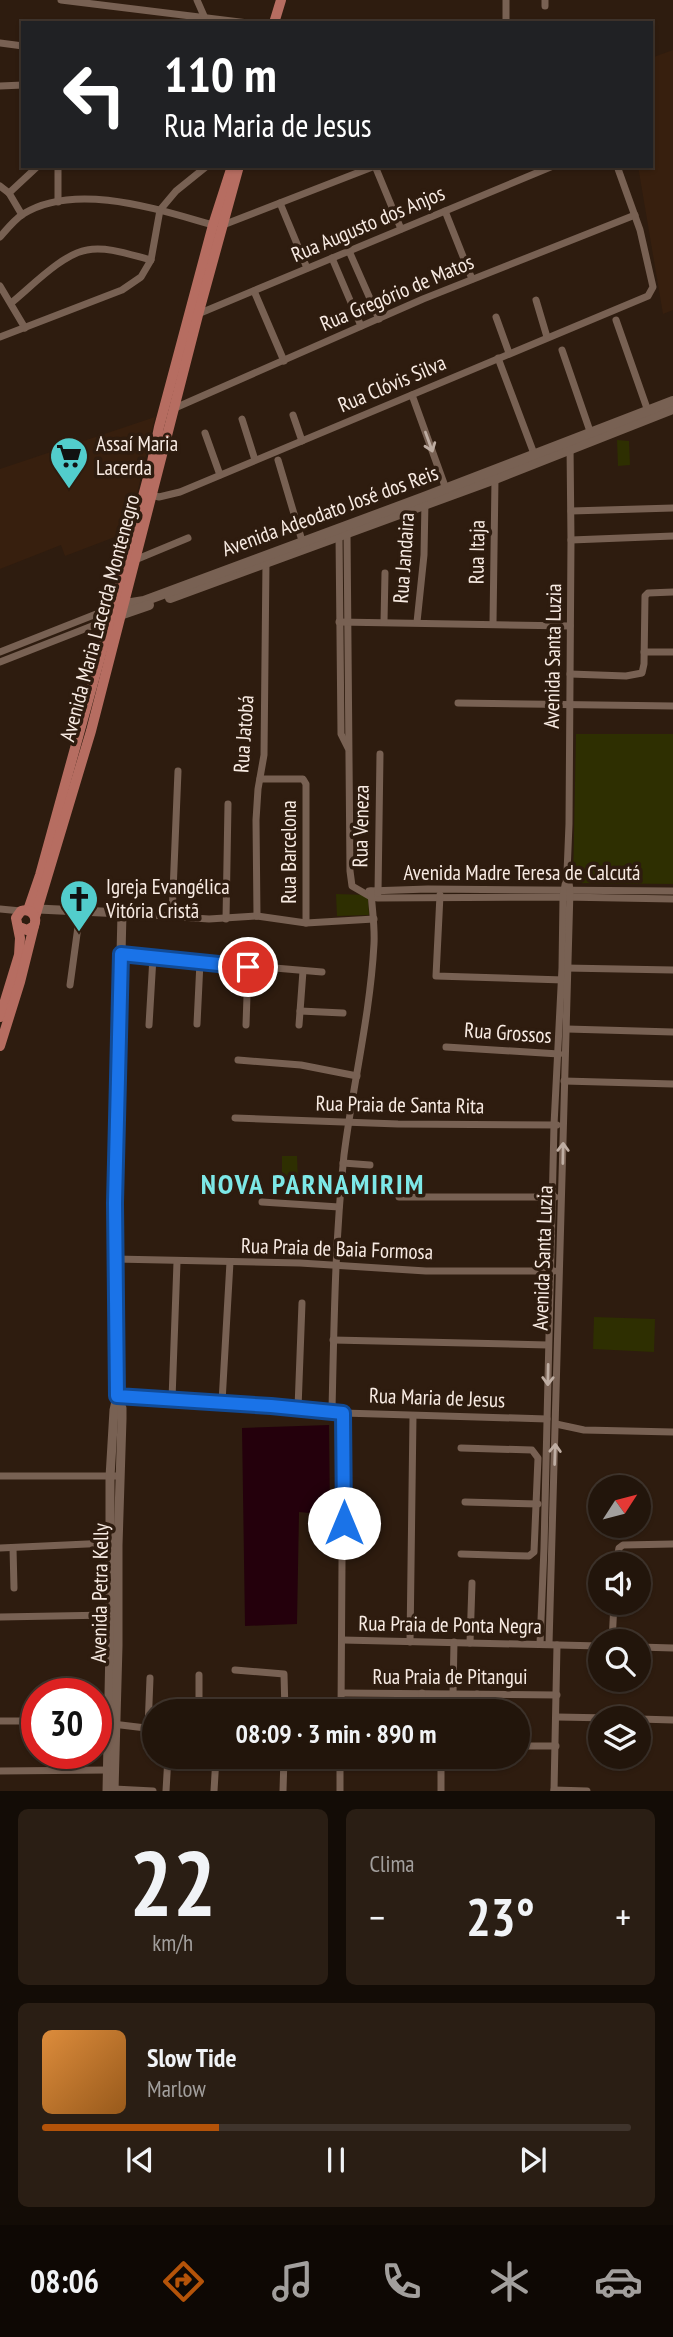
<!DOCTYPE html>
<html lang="pt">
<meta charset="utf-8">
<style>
body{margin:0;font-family:"PT Sans Narrow",sans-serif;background:#2a1e14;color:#f1f3f6;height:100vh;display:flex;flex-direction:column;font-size:26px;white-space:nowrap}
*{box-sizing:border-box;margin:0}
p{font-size:23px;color:#a29f9d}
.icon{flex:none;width:38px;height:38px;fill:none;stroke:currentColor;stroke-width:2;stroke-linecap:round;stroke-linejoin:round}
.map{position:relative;height:1791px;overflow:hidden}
.sheet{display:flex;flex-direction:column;gap:18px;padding:18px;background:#130c06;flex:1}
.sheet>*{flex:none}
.guide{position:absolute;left:21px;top:21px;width:632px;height:147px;border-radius:0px;box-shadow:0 2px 5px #0004,0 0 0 2px #3f342c;background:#202124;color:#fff;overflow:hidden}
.needle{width:46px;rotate:54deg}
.buttons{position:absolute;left:588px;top:1475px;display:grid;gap:14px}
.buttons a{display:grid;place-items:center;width:63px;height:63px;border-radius:50%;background:#22150b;box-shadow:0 2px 5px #0004,0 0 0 2px #3f342c;font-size:35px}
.speed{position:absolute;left:21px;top:1678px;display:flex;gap:14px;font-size:35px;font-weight:700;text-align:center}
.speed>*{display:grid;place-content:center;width:91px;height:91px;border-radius:50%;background:#22150b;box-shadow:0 2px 5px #0004,0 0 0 2px #3f342c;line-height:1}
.speed .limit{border:10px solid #d22;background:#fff;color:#111}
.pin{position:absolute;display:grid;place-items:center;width:60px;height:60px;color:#fff;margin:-30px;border:4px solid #fff;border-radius:50%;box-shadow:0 2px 7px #0007}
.me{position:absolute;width:77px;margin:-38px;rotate:0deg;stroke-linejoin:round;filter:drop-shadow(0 0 5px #0008)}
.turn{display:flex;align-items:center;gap:24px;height:147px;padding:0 28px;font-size:32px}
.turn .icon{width:91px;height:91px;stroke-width:2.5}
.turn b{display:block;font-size:49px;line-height:60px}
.big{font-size:52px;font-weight:700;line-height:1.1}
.sheet .tile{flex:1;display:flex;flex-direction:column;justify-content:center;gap:10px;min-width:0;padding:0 24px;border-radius:10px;background:#2a1e14}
.sheet .dial{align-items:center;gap:0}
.dial b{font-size:91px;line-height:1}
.song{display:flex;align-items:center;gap:21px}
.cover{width:84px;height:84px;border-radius:10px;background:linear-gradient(135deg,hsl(30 70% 55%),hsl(30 70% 35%))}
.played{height:7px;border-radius:4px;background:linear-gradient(90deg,#b45309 30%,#3f342c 30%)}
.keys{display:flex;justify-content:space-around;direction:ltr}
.heat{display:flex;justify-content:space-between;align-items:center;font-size:38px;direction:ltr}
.sheet .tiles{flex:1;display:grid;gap:18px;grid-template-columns:1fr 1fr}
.tile:last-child{grid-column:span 2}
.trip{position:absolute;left:142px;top:1699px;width:388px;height:70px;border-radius:35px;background:#22150b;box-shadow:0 2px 5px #0004,0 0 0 2px #3f342c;font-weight:700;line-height:70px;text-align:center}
.tabs{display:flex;height:112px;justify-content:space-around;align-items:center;background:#0e0804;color:#a29f9d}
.tabs .icon{width:49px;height:49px}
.tabs .active{color:#b45309}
.tabs b{font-size:32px;color:#f1f3f6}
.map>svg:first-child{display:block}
.built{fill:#371f0e}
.green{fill:#2e2f01}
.water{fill:#24000c}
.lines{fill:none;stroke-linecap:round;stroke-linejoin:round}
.minor{stroke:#786153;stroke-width:7}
.tertiary{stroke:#786153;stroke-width:9}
.secondary{stroke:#786153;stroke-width:10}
.primary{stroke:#b66d61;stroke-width:10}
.oneway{stroke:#beada2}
.route-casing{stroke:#114b97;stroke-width:18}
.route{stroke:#1a73e8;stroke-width:12}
.labels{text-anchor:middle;stroke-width:7;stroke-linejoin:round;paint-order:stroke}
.street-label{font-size:21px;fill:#f8ebe3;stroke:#2e1c0f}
.poi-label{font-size:21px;fill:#f8ebe3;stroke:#2e1c0f;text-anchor:start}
.district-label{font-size:28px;font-weight:bold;letter-spacing:2px;fill:#7de8e7;stroke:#2e1c0f}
</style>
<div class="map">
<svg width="673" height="1791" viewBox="0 0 673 1791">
<rect width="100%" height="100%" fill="#2e1c0f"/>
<!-- built -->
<g class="built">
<path d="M673,50V310L663,314L638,166H651V58Z"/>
<path d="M155,417L128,532L65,556L61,545L0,569V469Z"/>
</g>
<!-- green -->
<g class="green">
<path d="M617,440L629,441L630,465L618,466Z"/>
<path d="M576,734H673V884L573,883Z"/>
<path d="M336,894L368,895L369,915L337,916Z"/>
<path d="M282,1156H297L298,1182H282Z"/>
<path d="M594,1317L655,1319L654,1352L593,1349Z"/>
<path d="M428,1698L470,1699L473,1701V1711L426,1712V1702Z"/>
</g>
<!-- water -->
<path class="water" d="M329,1425L330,1515L299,1512L297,1624L245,1626L242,1428Z"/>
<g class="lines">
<!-- minor -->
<g class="minor">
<path d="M61,0L248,23"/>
<path d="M197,0L204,16"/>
<path d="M506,0V23"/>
<path d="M545,0V6"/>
<path d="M0,43L23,46"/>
<path d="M0,86L23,85"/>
<path d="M375,166L401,229"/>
<path d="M0,186L9,193L22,215"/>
<path d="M9,193L38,166"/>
<path d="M58,202V166"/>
<path d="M280,203L307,268"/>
<path d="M445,211L472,279"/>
<path d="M223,225L375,166"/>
<path d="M0,237C7,229 14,220 23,214C76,181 159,210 213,225"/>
<path d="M349,251L379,319"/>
<path d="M332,258L361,326"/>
<path d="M0,286L25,328"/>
<path d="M254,291L284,361"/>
<path d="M536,300L547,337"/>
<path d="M11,303C31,287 62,254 87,250C107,246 131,255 151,260"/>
<path d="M198,314L553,166"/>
<path d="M496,317L509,353"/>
<path d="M616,320L649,414"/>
<path d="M0,337L122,290L141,277L151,260L160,210L176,191L207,166"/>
<path d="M562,350L592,437"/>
<path d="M498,358L536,459"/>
<path d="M412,395L446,489"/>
<path d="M175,408L423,299L635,215"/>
<path d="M293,415L302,441"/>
<path d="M242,419L255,460"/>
<path d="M205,433L220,475"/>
<path d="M278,460L303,544"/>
<path d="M147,494L159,497L180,492L648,296L653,287L640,230L617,166"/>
<path d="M571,511L673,508"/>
<path d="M347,532L350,871L352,886L371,897L378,898L563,897L673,899"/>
<path d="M339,535L341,734L348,748"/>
<path d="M571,540L673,536"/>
<path d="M135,560L188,538"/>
<path d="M339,622L570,626"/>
<path d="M384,622L385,573"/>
<path d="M417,622L424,555L425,501"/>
<path d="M493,624L495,479"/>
<path d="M0,652L114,607"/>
<path d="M644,652H673"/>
<path d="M0,662L110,619"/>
<path d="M570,674L626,676L642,673L644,664L645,596L648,593L673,592"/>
<path d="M458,703L673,706"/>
<path d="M260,779H303L306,784V923"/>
<path d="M369,891L428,889L673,891"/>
<path d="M378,893L380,754"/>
<path d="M440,895L436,976L564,980"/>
<path d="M0,909L21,911"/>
<path d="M122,913L209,919L257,916L306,923L374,919"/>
<path d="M172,916L178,771"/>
<path d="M257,916L256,820L258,789L264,755L266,561"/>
<path d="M226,919L228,804"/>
<path d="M121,955L322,972"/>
<path d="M565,968L673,970"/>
<path d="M70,985L80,912"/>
<path d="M300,1011L343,1013"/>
<path d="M197,1024L200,962"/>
<path d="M149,1025L153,957"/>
<path d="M246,1025L248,967"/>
<path d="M299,1025L303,971"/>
<path d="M567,1029L673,1032"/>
<path d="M446,1047L559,1054"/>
<path d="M238,1060L301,1065L357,1076"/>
<path d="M564,1081L673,1084"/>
<path d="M235,1118L398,1124L557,1125"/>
<path d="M343,1163L370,1165"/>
<path d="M399,1197H555"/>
<path d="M262,1202L339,1207"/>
<path d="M115,1259L300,1263L426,1271H554"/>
<path d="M333,1340L548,1345"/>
<path d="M117,1397L332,1410L343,1413L547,1419"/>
<path d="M172,1399L177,1262"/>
<path d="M222,1402L230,1262"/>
<path d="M298,1408L302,1303"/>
<path d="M332,1410C334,1325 335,1240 344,1155C353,1084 370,1016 374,944C375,926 372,909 371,891"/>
<path d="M556,1424L584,1430L673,1432"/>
<path d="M461,1448L532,1450L538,1458L534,1552L529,1556L461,1554"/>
<path d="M0,1476H119"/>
<path d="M465,1502L538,1504"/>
<path d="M0,1548L109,1543"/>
<path d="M13,1548L14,1588"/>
<path d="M616,1564L619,1548L623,1545L673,1544"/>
<path d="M0,1617L110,1615"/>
<path d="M343,1640L600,1646"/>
<path d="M410,1642L413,1416"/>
<path d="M612,1642L614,1603"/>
<path d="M470,1643L472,1583"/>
<path d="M540,1644L544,1548L554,1125L562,968L563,897L567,873L569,824L571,540L570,445"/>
<path d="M549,1644L570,890L568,876"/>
<path d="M639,1647L673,1648"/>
<path d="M235,1670L284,1674L285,1712"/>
<path d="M199,1675V1712"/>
<path d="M342,1693L557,1695"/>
<path d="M453,1694L454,1642"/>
<path d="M341,1712L343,1413"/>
<path d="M422,1712V1693"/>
<path d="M476,1712L477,1694"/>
<path d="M557,1717L610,1718"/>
<path d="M639,1719L673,1720"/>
<path d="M0,1721H37"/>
<path d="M96,1722L154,1729"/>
<path d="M148,1728L150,1678"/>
<path d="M518,1746H556"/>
<path d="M441,1757V1791"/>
<path d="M0,1771L107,1770"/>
<path d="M114,1789L153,1791"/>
<path d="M554,1790L587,1791"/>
<path d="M166,1791L168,1757"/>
<path d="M214,1791L216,1757"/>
<path d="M283,1791L284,1757"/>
<path d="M340,1791V1757"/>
<path d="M554,1791L557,1645"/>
</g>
<!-- tertiary -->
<g class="tertiary">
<path d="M38,909L122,913L115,1204L117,1397L114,1410L110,1477V1646L107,1791"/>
<path d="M114,1791L118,1646V1545L122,1419V1408L117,1397"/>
</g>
<!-- secondary -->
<g class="secondary">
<path d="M170,598L495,479L673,409"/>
<path d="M119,605L144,601L424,497L673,401"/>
<path d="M120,615L149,605"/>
</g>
<!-- primary -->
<g class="primary">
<path d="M274,23L281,0"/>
<path d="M28,910L40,875L114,607L152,462L159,427L213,225L232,166"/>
<path d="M35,917L91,731L198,315L239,166"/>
<path d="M0,1017L19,955L20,938L16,918L21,911C31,908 38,916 34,926L27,930L19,927"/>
<path d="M0,1046L20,982L34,926"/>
</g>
</g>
<!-- one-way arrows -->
<defs><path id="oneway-shaft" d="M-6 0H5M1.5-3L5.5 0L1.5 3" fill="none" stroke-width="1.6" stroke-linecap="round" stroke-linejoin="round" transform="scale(1.75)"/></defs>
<g class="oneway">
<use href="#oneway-shaft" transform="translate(429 442) rotate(70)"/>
<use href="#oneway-shaft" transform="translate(563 1153) rotate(-89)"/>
<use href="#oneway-shaft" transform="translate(548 1375) rotate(91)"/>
<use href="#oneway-shaft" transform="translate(555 1454) rotate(-88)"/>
</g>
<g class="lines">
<defs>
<path id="route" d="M248,967L121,954L115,1203L117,1396L271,1406L343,1413L344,1523"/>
</defs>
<!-- route casing -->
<use href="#route" class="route-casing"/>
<!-- route -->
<use href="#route" class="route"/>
</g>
<!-- icons -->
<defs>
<symbol id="supermarket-pin" viewBox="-11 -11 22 30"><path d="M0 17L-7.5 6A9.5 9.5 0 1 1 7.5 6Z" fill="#52cdcc" stroke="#2e1c0f"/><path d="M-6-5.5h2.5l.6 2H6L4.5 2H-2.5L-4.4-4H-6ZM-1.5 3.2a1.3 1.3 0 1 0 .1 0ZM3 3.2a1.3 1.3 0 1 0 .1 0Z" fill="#111"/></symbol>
<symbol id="church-pin" viewBox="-11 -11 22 30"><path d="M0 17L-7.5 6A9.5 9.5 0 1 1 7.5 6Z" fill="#52cdcc" stroke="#2e1c0f"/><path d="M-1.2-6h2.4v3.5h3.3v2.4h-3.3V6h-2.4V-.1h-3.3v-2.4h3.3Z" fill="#111"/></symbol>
</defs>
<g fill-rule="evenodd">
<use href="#supermarket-pin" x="47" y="434" width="44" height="60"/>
<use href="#church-pin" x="57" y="877" width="44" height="60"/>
</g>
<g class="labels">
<!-- street labels -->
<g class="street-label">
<text transform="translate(368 224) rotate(-23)" y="7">Rua Augusto dos Anjos</text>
<text transform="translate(397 293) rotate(-23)" y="7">Rua Gregório de Matos</text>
<text transform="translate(392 384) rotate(-23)" y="7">Rua Clóvis Silva</text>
<text transform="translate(330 511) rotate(-20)" y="7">Avenida Adeodato José dos Reis</text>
<text transform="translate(477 552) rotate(-89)" y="7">Rua Itaja</text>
<text transform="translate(404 558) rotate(-86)" y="7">Rua Jandaira</text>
<text transform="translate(100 618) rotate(-75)" y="7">Avenida Maria Lacerda Montenegro</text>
<text transform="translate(553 656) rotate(-89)" y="7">Avenida Santa Luzia</text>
<text transform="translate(244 734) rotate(-86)" y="7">Rua Jatobá</text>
<text transform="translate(361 826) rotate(-89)" y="7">Rua Veneza</text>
<text transform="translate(289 852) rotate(-90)" y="7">Rua Barcelona</text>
<text x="522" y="880">Avenida Madre Teresa de Calcutá</text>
<text transform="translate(508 1033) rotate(4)" y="7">Rua Grossos</text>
<text transform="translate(400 1105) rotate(1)" y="7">Rua Praia de Santa Rita</text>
<text transform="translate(337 1249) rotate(2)" y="7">Rua Praia de Baia Formosa</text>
<text transform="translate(543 1258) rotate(-88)" y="7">Avenida Santa Luzia</text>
<text transform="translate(437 1398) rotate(2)" y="7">Rua Maria de Jesus</text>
<text transform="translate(100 1593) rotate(-89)" y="7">Avenida Petra Kelly</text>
<text transform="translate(450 1625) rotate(1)" y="7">Rua Praia de Ponta Negra</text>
<text x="450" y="1684">Rua Praia de Pitangui</text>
</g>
<!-- poi labels -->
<g class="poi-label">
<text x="96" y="451">Assaí Maria<tspan x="96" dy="24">Lacerda</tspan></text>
<text x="106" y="894">Igreja Evangélica<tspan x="106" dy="24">Vitória Cristã</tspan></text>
</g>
<!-- district labels -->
<g class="district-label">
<text x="313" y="1194">NOVA PARNAMIRIM</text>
</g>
</g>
</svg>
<div class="buttons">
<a><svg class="needle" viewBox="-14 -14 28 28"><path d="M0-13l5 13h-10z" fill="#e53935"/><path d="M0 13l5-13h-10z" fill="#a29f9d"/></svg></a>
<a><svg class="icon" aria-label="sound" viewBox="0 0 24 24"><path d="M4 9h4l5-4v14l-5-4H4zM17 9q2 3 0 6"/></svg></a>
<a><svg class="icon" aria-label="search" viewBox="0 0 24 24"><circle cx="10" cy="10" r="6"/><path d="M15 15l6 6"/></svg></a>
<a><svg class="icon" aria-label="layers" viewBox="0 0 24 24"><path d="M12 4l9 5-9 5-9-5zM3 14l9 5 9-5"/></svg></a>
</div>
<div class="speed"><div class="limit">30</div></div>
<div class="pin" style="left:248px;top:967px;background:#d93025"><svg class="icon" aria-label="arrive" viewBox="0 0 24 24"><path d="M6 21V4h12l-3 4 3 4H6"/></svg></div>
<svg class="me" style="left:344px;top:1523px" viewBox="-20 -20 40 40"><circle r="19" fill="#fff"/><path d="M0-13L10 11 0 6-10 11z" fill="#1a73e8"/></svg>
<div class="trip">08:09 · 3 min · 890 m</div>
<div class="guide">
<div class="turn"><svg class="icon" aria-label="left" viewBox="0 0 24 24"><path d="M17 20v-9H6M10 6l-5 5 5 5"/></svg><div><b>110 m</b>Rua Maria de Jesus</div></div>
</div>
</div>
<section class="sheet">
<div class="tiles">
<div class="tile dial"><b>22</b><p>km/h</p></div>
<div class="tile"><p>Clima</p>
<div class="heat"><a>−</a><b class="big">23°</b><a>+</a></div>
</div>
<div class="tile">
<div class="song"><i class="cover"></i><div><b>Slow Tide</b><p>Marlow</p></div></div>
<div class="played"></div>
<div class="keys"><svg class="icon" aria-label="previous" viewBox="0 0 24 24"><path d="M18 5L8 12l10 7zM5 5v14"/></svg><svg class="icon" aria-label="pause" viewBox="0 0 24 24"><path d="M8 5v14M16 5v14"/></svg><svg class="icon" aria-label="next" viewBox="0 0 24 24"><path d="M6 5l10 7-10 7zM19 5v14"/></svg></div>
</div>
</div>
</section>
<nav class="tabs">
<b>08:06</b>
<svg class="icon active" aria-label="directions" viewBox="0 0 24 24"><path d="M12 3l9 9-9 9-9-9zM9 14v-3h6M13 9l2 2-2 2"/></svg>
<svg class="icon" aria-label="music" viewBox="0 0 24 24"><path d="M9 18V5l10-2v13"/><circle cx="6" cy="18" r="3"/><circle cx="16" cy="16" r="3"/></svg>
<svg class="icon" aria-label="phone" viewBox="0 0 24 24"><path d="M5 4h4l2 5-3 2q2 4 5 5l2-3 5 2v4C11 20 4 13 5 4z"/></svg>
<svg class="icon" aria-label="climate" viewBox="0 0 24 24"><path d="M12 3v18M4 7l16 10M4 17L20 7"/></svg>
<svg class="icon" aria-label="car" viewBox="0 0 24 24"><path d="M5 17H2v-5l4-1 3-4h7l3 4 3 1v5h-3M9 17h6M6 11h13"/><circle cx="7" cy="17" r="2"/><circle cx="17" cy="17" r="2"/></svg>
</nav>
